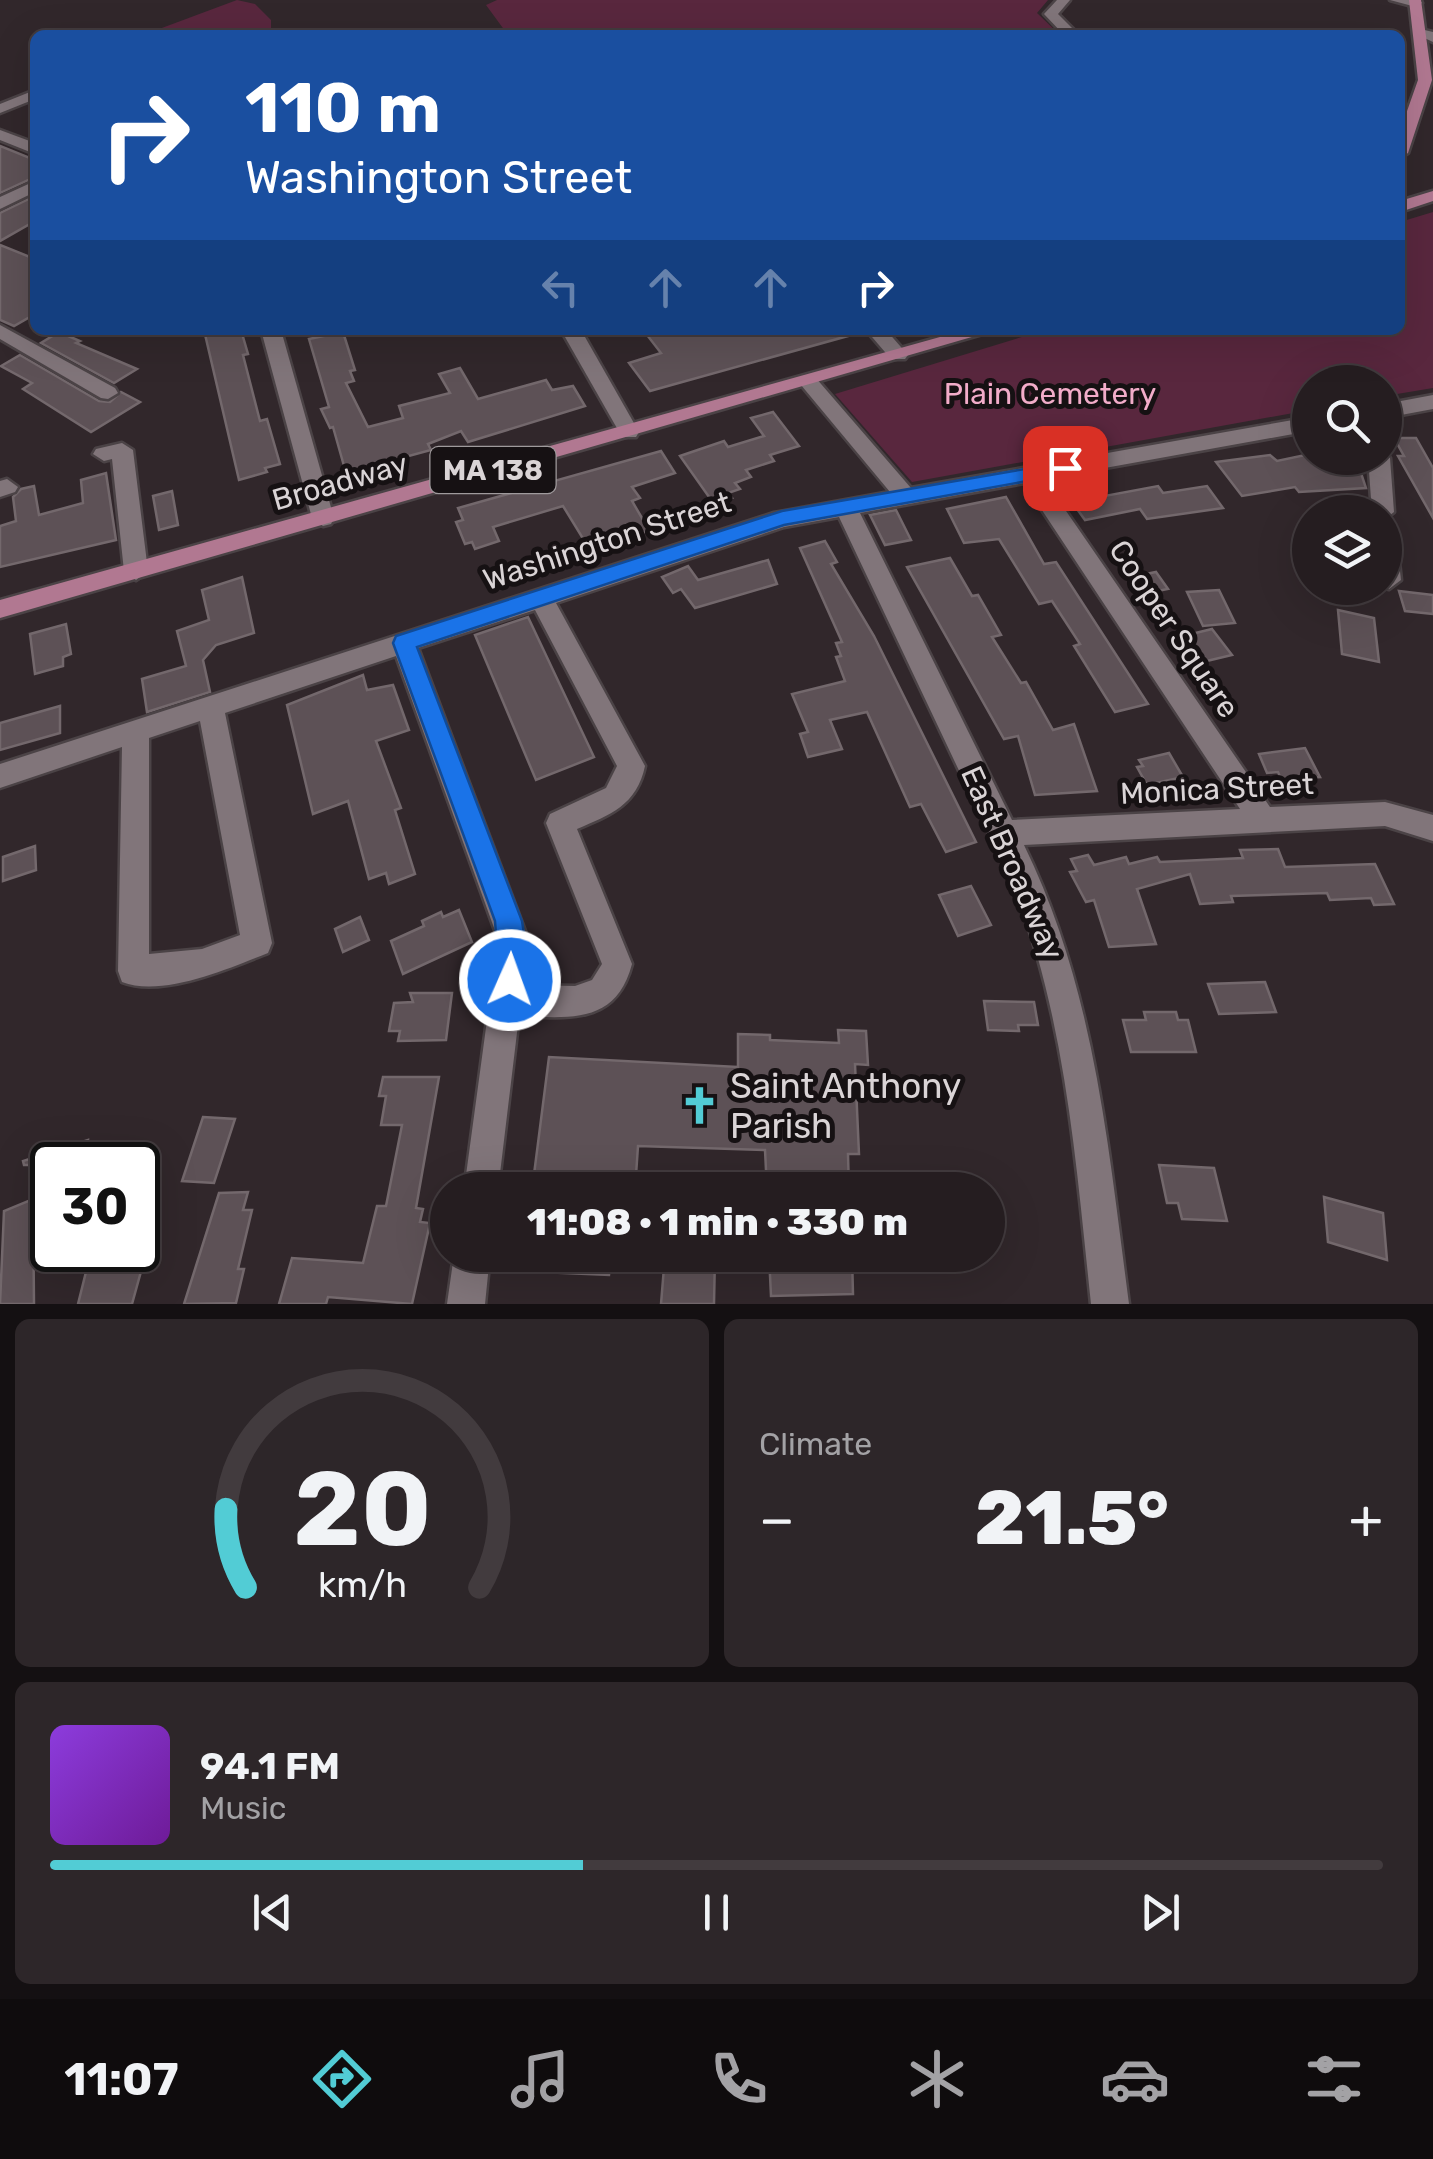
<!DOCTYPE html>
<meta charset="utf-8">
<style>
body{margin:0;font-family:Rubik,sans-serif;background:#2d2629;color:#f1f3f6;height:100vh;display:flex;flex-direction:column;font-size:38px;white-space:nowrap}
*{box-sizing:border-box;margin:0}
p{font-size:32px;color:#a3a2a5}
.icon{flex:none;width:55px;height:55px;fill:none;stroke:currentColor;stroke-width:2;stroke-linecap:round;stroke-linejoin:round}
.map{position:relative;height:1304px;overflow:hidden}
.panel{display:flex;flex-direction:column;gap:15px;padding:15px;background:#141012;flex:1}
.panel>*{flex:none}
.guide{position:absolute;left:30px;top:30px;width:1375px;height:305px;border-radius:15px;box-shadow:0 10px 40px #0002,0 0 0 2px #423b3e;background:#1a4fa0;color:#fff;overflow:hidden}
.controls{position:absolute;left:1292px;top:365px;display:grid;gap:20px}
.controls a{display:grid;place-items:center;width:110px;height:110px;border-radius:50%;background:#251d20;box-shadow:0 10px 40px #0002,0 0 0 2px #423b3e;font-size:50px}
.speed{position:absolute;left:30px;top:1142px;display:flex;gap:20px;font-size:50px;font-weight:700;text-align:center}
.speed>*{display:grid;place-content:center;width:130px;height:130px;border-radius:50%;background:#251d20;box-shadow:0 10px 40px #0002,0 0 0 2px #423b3e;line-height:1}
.speed .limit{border:5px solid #111;border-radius:15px;background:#fff;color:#111}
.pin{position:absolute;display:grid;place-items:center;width:85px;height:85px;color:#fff;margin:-42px;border-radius:20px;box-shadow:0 5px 15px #0006}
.me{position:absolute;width:110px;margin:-55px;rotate:2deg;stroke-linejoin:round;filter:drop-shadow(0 0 8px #0008)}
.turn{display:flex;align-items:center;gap:35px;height:210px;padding:0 50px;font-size:45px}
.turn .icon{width:130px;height:130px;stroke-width:2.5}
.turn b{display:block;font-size:70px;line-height:85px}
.lanes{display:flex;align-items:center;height:95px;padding:0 50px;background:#0003;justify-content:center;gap:50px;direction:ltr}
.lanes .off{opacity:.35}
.big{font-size:75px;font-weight:800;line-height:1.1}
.panel .widget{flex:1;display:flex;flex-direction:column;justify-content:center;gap:15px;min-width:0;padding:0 35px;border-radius:15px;background:#2d2629}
.panel .dial{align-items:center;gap:0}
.dial svg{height:260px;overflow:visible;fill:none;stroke:#423b3e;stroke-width:7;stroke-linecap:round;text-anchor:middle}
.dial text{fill:#f1f3f6;stroke:none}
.song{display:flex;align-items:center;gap:30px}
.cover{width:120px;height:120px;border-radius:15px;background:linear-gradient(135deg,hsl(270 70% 55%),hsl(280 70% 35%))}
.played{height:10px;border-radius:5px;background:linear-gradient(90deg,#52ccd5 40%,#423b3e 40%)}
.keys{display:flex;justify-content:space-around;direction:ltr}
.heat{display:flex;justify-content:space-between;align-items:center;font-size:55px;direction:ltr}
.panel .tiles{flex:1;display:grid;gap:15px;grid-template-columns:1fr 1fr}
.widget:last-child{grid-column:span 2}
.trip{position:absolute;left:430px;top:1172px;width:575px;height:100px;border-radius:50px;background:#251d20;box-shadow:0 10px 40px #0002,0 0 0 2px #423b3e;font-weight:800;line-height:100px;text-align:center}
.menu{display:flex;height:160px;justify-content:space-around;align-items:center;background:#0f0c0d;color:#a3a2a5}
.menu .icon{width:70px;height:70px}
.menu .selected{color:#52ccd5}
.menu b{font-size:45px;color:#f1f3f6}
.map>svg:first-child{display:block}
.green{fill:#59273e}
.building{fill:#5d5156;stroke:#73686c;stroke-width:2.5}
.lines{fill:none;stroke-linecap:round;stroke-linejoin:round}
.minor-casing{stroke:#4b4346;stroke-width:5}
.major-casing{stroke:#4b4346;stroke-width:5}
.minor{fill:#81757a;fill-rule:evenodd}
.major{fill:#b17891;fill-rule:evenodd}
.route{fill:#1a73e8;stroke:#114b97;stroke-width:2.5}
.labels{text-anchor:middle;stroke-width:10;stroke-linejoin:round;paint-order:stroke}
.shield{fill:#161113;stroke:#9f9a9c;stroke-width:2.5}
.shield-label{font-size:28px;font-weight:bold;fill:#dad4d6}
.park-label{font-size:30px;fill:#f2acc9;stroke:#161113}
.street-label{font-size:30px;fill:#dad4d6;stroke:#161113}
.near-poi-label{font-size:35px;fill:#dad4d6;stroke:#161113;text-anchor:start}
</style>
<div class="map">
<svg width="1433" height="1304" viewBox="0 0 1433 1304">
<rect width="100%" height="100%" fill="#31272b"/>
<!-- green -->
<g class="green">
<path d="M237,0L255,4L271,20V35H143Z"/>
<path d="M497,0H1048L1037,13L1060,35H508L486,5Z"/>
<path d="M1433,212V388L1385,396V382H1310V410L912,482L835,394L1045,330H1400V222Z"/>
</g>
<!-- building -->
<g class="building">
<path d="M0,146L35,160V177L0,193Z"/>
<path d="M35,196V221L0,241V213Z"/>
<path d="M0,245L35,259V314L14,326L0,320Z"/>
<path d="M204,330H241L248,354L243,355L260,421L267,419L280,464L265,468L267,472L239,480Z"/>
<path d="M662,330H854L855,334L650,391L629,363L661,353L647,335Z"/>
<path d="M59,332L80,341L76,343L137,369L114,383L41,343Z"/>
<path d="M343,332L355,370L350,371L354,381L346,383L368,427L403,418L399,406L450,393L439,374L460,368L478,399L546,380L552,390L573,386L585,406L468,442L461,431L428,444L431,450L346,473L333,427L330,428L321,409L329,407L309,339Z"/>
<path d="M20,355L99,401L110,402L121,392L140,402L91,432L23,389L32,383L1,366Z"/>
<path d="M773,412L799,446L770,455L774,461L746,470L751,477L735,483L740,489L728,493L732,498L714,504L680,456L724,441L728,447L764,436L751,418Z"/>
<path d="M1394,438H1416L1433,468V518L1398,456H1404Z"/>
<path d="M661,451L675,473L632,487L640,498L632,501L649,530L626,541L590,550L563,506L493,527L499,541L475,549L472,542L465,544L456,522L463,520L458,508Z"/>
<path d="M1310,454V458H1356L1366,488L1299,492L1295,487L1242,496L1216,462L1270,455L1277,461Z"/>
<path d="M106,473L116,540L0,567V526L16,521L13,497L21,489L34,486L39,515L83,503L81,480Z"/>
<path d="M1158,486L1163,493L1207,486L1223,508L1147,519L1140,509L1085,520L1072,502Z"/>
<path d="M172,491L178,525L159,530L153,496Z"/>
<path d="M1006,497L1044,564L1056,562L1148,704L1115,712L1074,646L1080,644L1052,601L1039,604L999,539L964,543L947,509Z"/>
<path d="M896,510L911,540L885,545L870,515Z"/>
<path d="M825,541L837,562L831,564L874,636L976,842L946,852L921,804L910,807L867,712L830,720L842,749L808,757L800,734L808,732L792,694L845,681L836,657L841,656L836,643L842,642L800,548Z"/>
<path d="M950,558L972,596L978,595L1001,635L992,637L1021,683L1026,682L1053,730L1074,724L1097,791L1035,795L1018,736L1004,739L907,567Z"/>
<path d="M768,560L777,584L695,608L681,589L673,593L662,577L688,566L698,580Z"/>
<path d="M1156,572L1168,589L1142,594L1131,577Z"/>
<path d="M242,577L254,633L216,645L203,660L210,692L147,712L142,679L186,666L177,631L209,620L202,590Z"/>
<path d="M1219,590L1235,623L1203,626L1187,592Z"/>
<path d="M1399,591L1433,595V614L1405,611Z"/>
<path d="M1338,610L1374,618L1379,662L1342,654Z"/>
<path d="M528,617L594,757L536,780L475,635Z"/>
<path d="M66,624L71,654L63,657V666L35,674L30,634Z"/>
<path d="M1212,629L1232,655L1194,664L1175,638Z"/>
<path d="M363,675L367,690L393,685L409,730L376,741L401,808L395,810L415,874L389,884L386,873L369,879L348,801L313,814L287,705Z"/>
<path d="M60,706V733L0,750V723Z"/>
<path d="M1305,748L1320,777L1281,779L1278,772L1267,773L1259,754Z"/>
<path d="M1169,753L1183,777L1147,785L1137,767L1143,766L1139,760Z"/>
<path d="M35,846L36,870L3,881V857Z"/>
<path d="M1278,849L1285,867L1375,864L1394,904L1374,905L1371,898L1330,900L1327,893L1231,896L1233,902L1200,904L1190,874L1137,889L1156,944L1109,947L1094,900L1086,902L1070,872L1077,871L1071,859L1088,855L1094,865L1126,857L1129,864L1157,857L1160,862L1243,858L1240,850Z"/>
<path d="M971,886L991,925L958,936L939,895Z"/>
<path d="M459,910L472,942L403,974L391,941L424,926L422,921L441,912L443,917Z"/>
<path d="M360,917L369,940L343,952L335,929Z"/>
<path d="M1265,982L1276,1012L1219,1014L1208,984Z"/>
<path d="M410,993H452L446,1040L398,1041L400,1031H389L394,1003L413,1002Z"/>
<path d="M984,1001L1034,1002L1038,1025H1018L1019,1031L988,1030Z"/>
<path d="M1144,1012H1176L1178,1020H1188L1196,1052H1131L1123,1020H1146Z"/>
<path d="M838,1030L866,1031L868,1065L855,1064L859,1154H848L849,1190H767L765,1150L638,1146L635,1190H532L549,1057L738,1067V1034L770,1035V1040L839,1043Z"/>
<path d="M383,1077H439L416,1208L423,1209L420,1222L430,1223L412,1304L328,1297L326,1304H279L292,1258L363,1263L377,1206H386L402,1125H381L386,1096H379Z"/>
<path d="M203,1117L235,1119L214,1183L182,1181Z"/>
<path d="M88,1140L87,1165H24L23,1161Z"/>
<path d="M1159,1165L1214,1168L1227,1221L1182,1219L1178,1203H1167Z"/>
<path d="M248,1192L243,1210H252L238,1269H244L236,1303L184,1304L219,1193Z"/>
<path d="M1324,1197L1383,1213L1387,1260L1328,1242Z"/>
<path d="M33,1199L34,1304H0L4,1211Z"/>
<path d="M99,1250H141L140,1257H145L132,1304H78L86,1272L94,1271Z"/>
<path d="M518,1255H611L609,1275L518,1271Z"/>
<path d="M665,1255L715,1256L714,1304H661Z"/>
<path d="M769,1255H852L853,1294L771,1296Z"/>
</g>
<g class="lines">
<defs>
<g id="minor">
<path d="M1057,0H1070L1058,14L1079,35H1064L1044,14Z"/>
<path d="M1390,0H1420L1422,3L1416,7Z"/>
<path d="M1416,28L1433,32V42L1416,34Z"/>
<path d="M35,90V99L0,113V104Z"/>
<path d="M0,130L35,143V154L0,140Z"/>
<path d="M35,181V192L0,209V197Z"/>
<path d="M0,325L115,388L118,393L108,399L101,398L0,339Z"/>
<path d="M261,330H281L334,518L331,524L323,526L312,518Z"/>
<path d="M561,330H581L639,432L636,437H622Z"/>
<path d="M866,330H886L908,355L905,359H891Z"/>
<path d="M808,375L815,377L911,488L1310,417V431L1044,479L1270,807L1385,802L1433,815V841L1385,826L1024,845C1095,990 1108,1146 1129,1304H1091C1076,1163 1066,1024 1016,891L839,517L784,527L556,603L645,766C637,805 610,815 577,829L632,964C616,1024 571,1018 519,1016L498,1190H464L498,939L396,656L225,713L272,943L268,953C230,968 162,998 122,982L118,971L122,747L0,788V764L774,513L890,492L801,385L798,381ZM1024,483L1240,809L1012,820L860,513ZM535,610L617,766L606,788L550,814L546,823L602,964L592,980L575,986L523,985L528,939L418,648ZM200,721L240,935L202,949L149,954V738Z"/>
<path d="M1433,395V409L1385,418V404Z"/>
<path d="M122,443L133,450L148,571L136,580L124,571L112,459L104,461L93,454L96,449Z"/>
<path d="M1385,452L1390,458L1394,512L1385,519V512H1372L1368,458H1385Z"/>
<path d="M7,479L18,487L15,492L0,497V481Z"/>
<path d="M1385,528L1396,536L1401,580L1389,589L1385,588Z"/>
<path d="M454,1255H490L485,1304H447Z"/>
</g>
<g id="major">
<path d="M1409,0H1421L1432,80L1408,153L1400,158V131L1418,80Z"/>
<path d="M1433,191V201L1400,212V201Z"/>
<path d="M965,330H996L0,618V600Z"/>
</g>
</defs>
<!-- minor casing -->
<use href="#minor" class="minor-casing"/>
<!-- major casing -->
<use href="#major" class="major-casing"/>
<!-- minor -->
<use href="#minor" class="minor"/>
<!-- major -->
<use href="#major" class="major"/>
</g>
<!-- route -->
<path class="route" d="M1065,462L1075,468L1072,473L784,525L417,647L522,921C526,944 529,967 519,989L510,993L500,989L495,921L393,643L396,636L782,511Z"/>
<!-- icons -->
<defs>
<symbol id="church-bare" viewBox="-9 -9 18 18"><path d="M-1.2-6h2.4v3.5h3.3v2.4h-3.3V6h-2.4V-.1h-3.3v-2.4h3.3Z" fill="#52ccd5" stroke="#161113" stroke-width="2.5" paint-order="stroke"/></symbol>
</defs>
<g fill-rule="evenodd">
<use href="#church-bare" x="672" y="1078" width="55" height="55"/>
</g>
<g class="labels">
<!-- shield labels -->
<rect class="shield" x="430.5" y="447" width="125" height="46" rx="8"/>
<g class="shield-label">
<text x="493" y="480">MA 138</text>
</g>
<!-- park labels -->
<g class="park-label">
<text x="1050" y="404">Plain Cemetery</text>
</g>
<!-- street labels -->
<g class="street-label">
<text transform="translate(340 482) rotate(-16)" y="10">Broadway</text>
<text transform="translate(607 541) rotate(-18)" y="10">Washington Street</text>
<text transform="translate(1174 629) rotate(56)" y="10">Cooper Square</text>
<text transform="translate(1217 789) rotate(-3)" y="10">Monica Street</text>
<text transform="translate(1012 863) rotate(66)" y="10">East Broadway</text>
</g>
<!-- near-poi labels -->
<g class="near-poi-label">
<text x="730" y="1098">Saint Anthony<tspan x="730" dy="40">Parish</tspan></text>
</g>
</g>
</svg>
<div class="controls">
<a><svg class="icon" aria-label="search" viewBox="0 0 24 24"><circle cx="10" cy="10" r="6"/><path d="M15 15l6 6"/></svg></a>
<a><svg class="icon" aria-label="layers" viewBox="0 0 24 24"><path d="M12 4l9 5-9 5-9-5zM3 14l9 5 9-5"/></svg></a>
</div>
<div class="speed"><div class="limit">30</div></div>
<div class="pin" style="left:1065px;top:468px;background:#d93025"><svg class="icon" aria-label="arrive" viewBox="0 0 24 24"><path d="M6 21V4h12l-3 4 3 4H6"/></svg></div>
<svg class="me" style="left:510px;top:980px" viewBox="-20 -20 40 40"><circle r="17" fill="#1a73e8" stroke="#fff" stroke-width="3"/><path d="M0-11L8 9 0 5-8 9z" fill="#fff"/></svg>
<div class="trip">11:08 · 1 min · 330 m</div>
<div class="guide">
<div class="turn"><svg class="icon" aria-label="right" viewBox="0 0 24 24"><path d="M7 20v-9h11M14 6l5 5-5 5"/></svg><div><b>110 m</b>Washington Street</div></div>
<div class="lanes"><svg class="icon off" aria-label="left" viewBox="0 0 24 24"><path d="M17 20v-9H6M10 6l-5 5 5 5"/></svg><svg class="icon off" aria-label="ahead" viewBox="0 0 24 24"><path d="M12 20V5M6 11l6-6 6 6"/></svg><svg class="icon off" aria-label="ahead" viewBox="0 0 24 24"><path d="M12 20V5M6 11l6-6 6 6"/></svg><svg class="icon" aria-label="right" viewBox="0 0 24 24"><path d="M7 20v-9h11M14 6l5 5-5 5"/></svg></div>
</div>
</div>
<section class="panel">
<div class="tiles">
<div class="widget dial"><svg viewBox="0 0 100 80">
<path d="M14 69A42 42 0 1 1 86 69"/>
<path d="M14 69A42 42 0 0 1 8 45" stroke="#52ccd5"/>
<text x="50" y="56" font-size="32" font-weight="700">20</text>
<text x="50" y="72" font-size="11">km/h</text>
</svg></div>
<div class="widget"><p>Climate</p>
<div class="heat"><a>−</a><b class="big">21.5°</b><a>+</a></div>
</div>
<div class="widget">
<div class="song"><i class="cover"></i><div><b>94.1 FM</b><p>Music</p></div></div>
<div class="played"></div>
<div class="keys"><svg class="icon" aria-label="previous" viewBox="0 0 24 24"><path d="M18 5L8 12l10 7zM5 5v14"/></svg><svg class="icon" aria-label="pause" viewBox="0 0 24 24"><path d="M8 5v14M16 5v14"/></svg><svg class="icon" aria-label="next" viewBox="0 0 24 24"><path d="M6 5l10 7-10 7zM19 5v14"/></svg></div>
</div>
</div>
</section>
<nav class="menu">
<b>11:07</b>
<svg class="icon selected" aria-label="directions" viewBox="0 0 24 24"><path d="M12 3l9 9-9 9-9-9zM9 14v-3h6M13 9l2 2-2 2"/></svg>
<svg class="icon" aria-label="music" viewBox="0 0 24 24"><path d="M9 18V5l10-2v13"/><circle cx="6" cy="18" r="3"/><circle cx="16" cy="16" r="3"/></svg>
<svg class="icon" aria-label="phone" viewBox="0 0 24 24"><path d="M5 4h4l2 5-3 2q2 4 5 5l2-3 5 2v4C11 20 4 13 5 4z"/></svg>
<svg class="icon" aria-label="climate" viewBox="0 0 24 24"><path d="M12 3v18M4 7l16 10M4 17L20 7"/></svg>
<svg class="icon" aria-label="car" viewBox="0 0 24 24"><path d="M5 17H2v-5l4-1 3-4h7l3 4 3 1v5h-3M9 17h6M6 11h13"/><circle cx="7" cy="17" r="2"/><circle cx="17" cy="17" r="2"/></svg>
<svg class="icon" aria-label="filters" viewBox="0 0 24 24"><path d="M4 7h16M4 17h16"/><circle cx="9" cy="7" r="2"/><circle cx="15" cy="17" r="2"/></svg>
</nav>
